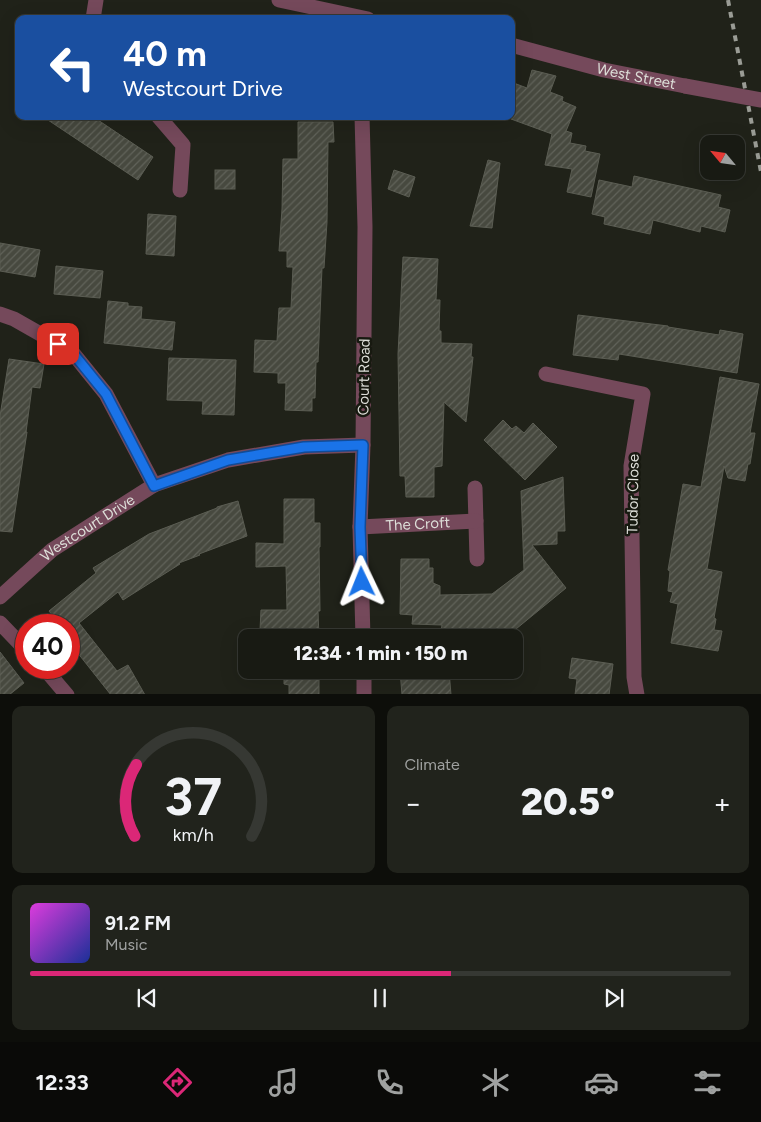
<!DOCTYPE html>
<meta charset="utf-8">
<style>
body{margin:0;font-family:Figtree,sans-serif;background:#21231c;color:#f1f3f6;height:100vh;display:flex;flex-direction:column;font-size:19px;white-space:nowrap}
*{box-sizing:border-box;margin:0}
p{font-size:16px;color:#9fa1a0}
.icon{flex:none;width:28px;height:28px;fill:none;stroke:currentColor;stroke-width:2;stroke-linecap:round;stroke-linejoin:round}
.map{position:relative;height:694px;overflow:hidden}
.details{display:flex;flex-direction:column;gap:12px;padding:12px;background:#0d0e0a;flex:1}
.details>*{flex:none}
.top-card{position:absolute;left:15px;top:15px;width:500px;height:105px;border-radius:10px;box-shadow:0 5px 20px #0002,0 0 0 1px #363833;background:#1a4fa0;color:#fff;overflow:hidden}
.needle{width:32px;rotate:299deg}
.controls{position:absolute;left:700px;top:135px;display:grid;gap:10px}
.controls a{display:grid;place-items:center;width:45px;height:45px;border-radius:10px;background:#181a13;box-shadow:0 5px 20px #0002,0 0 0 1px #363833;font-size:25px}
.speed{position:absolute;left:15px;top:614px;display:flex;gap:10px;font-size:25px;font-weight:700;text-align:center}
.speed>*{display:grid;place-content:center;width:65px;height:65px;border-radius:50%;background:#181a13;box-shadow:0 5px 20px #0002,0 0 0 1px #363833;line-height:1}
.speed .limit{border:8px solid #d22;background:#fff;color:#111}
.pin{position:absolute;display:grid;place-items:center;width:42px;height:42px;color:#fff;margin:-21px;border-radius:10px;box-shadow:0 2px 8px #0006}
.me{position:absolute;width:55px;margin:-28px;rotate:358deg;stroke-linejoin:round;filter:drop-shadow(0 0 4px #0008)}
.turn{display:flex;align-items:center;gap:18px;height:105px;padding:0 25px;font-size:22px}
.turn .icon{width:65px;height:65px;stroke-width:2.5}
.turn b{display:block;font-size:35px;line-height:42px}
.big{font-size:38px;font-weight:800;line-height:1.1}
.details .card{flex:1;display:flex;flex-direction:column;justify-content:center;gap:8px;min-width:0;padding:0 18px;border-radius:10px;background:#21231c}
.details .dial{align-items:center;gap:0}
.dial svg{height:130px;overflow:visible;fill:none;stroke:#363833;stroke-width:7;stroke-linecap:round;text-anchor:middle}
.dial text{fill:#f1f3f6;stroke:none}
.song{display:flex;align-items:center;gap:15px}
.cover{width:60px;height:60px;border-radius:8px;background:linear-gradient(135deg,hsl(300 70% 55%),hsl(230 70% 35%))}
.played{height:5px;border-radius:2px;background:linear-gradient(90deg,#db2777 60%,#363833 60%)}
.keys{display:flex;justify-content:space-around;direction:ltr}
.heat{display:flex;justify-content:space-between;align-items:center;font-size:28px;direction:ltr}
.details .tiles{flex:1;display:grid;gap:12px;grid-template-columns:1fr 1fr}
.card:last-child{grid-column:span 2}
.trip{position:absolute;left:238px;top:629px;width:285px;height:50px;border-radius:10px;background:#181a13;box-shadow:0 5px 20px #0002,0 0 0 1px #363833;font-weight:800;line-height:50px;text-align:center}
.tab-bar{display:flex;height:80px;justify-content:space-around;align-items:center;background:#0a0a08;color:#9fa1a0}
.tab-bar .icon{width:35px;height:35px}
.tab-bar .active{color:#db2777}
.tab-bar b{font-size:22px;color:#f1f3f6}
.map>svg:first-child{display:block}
.building{fill:url(#building-hatch);stroke:#5b5d53}
.lines{fill:none;stroke-linecap:round;stroke-linejoin:round}
.minor{stroke:#75495b;stroke-width:15}
.rail{stroke:#9a9c95;stroke-width:4;stroke-dasharray:6 6;stroke-linecap:butt}
.minor-bridge{stroke:#75495b;stroke-width:15}
.route-casing{stroke:#114b97;stroke-width:12}
.route{stroke:#1a73e8;stroke-width:9}
.labels{text-anchor:middle;stroke-width:5;stroke-linejoin:round;paint-order:stroke}
.street-label{font-size:15px;fill:#ddded8;stroke:#171910}
</style>
<div class="map">
<svg width="761" height="695" viewBox="0 0 761 695">
<defs>
<pattern id="building-hatch" width="6" height="6" patternUnits="userSpaceOnUse" patternTransform="scale(1.25)"><rect width="6" height="6" fill="#47493f"/><path d="M-1 1l2-2M0 6l6-6M5 7l2-2" fill="none" stroke="#61635a"/></pattern>
</defs>
<rect width="100%" height="100%" fill="#202219"/>
<!-- building -->
<g class="building">
<path d="M532,70L556,76L550,92L563,97L562,101L576,107L566,131L572,133L570,143L586,146L585,151L600,154L591,197L567,192L572,169L545,165L552,134L511,119V82L527,88Z"/>
<path d="M42,116H92L153,157L138,180Z"/>
<path d="M298,122H333L334,142H328L327,222L324,268H322L318,362H316L315,398H312V411L285,410L286,383H278V373L254,372L255,340L277,341L279,308H291L293,267H287V251H279L282,209L283,159H298Z"/>
<path d="M488,160L500,163L492,228L470,226Z"/>
<rect x="215" y="170" width="20" height="19"/>
<path d="M394,170L415,177L409,197L388,189Z"/>
<path d="M634,176L721,195L718,207L730,210L725,232L701,226L700,232L653,220L650,234L604,224L605,217L592,214L599,180L632,187Z"/>
<path d="M148,214L176,216L174,256L146,254Z"/>
<path d="M0,243L40,250L35,277L0,271Z"/>
<path d="M403,257L438,259L436,300H440L439,331H441V343L472,344L471,357H473L466,422L444,402L442,466L434,467V497H406L405,476H400L398,354Z"/>
<path d="M56,266L103,271L100,298L54,294Z"/>
<path d="M108,301L128,303V306L142,307L141,319L175,322L172,350L104,343Z"/>
<path d="M578,315L668,326V327L719,335L720,330L743,334L737,373L619,354L618,360L573,355Z"/>
<path d="M169,358L236,360L234,415L202,414L203,401L167,400Z"/>
<path d="M9,359L44,364L40,388L32,387L26,432H27L12,532L0,531V416Z"/>
<path d="M720,377L759,384L750,433H755L750,464H748L745,481L728,478L724,466L707,569L722,572L714,618L716,619L714,630L722,631L718,651L671,643L678,604L670,602L673,592L668,591L670,571L668,570L683,484L701,487Z"/>
<path d="M503,420L512,429L516,426L524,433L533,423L557,447L525,480L484,440Z"/>
<path d="M563,477L565,531H557V544L532,545L566,588L505,638H440L442,625L412,624L413,615L400,614L401,559H429V568H433V583L440,586V595L492,594L524,570L521,491Z"/>
<path d="M284,499H314V523H320V547H319L320,611H318L319,638H283V630H260L261,610H287L286,566L256,567V543L284,544Z"/>
<path d="M238,501L247,536L199,554L200,555L179,563L180,564L123,600L118,592L79,623L117,671L128,665L145,695H111L69,642V625H60L49,611L96,573L93,568L149,534L217,508V507Z"/>
<path d="M0,652L24,683L9,695H0Z"/>
<path d="M572,658L613,664L609,695H575L577,679L569,678Z"/>
<path d="M284,670H319V695H289V685L284,684Z"/>
<path d="M400,670H449L451,695H402Z"/>
</g>
<g class="lines">
<!-- minor -->
<g class="minor">
<path d="M279,0L368,19"/>
<path d="M93,19L96,0"/>
<path id="s1" d="M511,45L604,70L685,86"/>
<path d="M158,116L183,145L180,190"/>
<path d="M362,116L365,227L363,445L360,527L363,638"/>
<path d="M0,314L14,319L72,352L106,394L154,485"/>
<path d="M546,374L643,394L631,466L634,677L637,695"/>
<path d="M475,488L477,559"/>
<path id="s2" d="M360,527L476,521"/>
<path id="s3" d="M0,597L52,550L154,485L228,460L304,447L363,445"/>
<path d="M0,623L26,650"/>
<path d="M44,668L67,695"/>
<path d="M364,670V695"/>
</g>
<!-- rail -->
<path class="rail" d="M728,0L761,172"/>
<!-- minor-bridge -->
<path class="minor-bridge" d="M685,86L761,100"/>
</g>
<g class="lines">
<defs>
<path id="route" d="M58,344L72,352L106,394L154,486L228,460L304,447L363,445L360,527L362,582"/>
</defs>
<!-- route casing -->
<use href="#route" class="route-casing"/>
<!-- route -->
<use href="#route" class="route"/>
</g>
<g class="labels">
<!-- street labels -->
<g class="street-label">
<text dy="5" stroke="none"><textPath href="#s1" startOffset="129">West Street</textPath></text>
<text transform="translate(364 377) rotate(-89)" y="5">Court Road</text>
<text transform="translate(633 494) rotate(-89)" y="5">Tudor Close</text>
<text dy="5" stroke="none"><textPath href="#s2" startOffset="58">The Croft</textPath></text>
<text dy="5" stroke="none"><textPath href="#s3" startOffset="112">Westcourt Drive</textPath></text>
</g>
</g>
</svg>
<div class="controls">
<a><svg class="needle" viewBox="-14 -14 28 28"><path d="M0-13l5 13h-10z" fill="#e53935"/><path d="M0 13l5-13h-10z" fill="#9fa1a0"/></svg></a>
</div>
<div class="speed"><div class="limit">40</div></div>
<div class="pin" style="left:58px;top:344px;background:#d93025"><svg class="icon" aria-label="arrive" viewBox="0 0 24 24"><path d="M6 21V4h12l-3 4 3 4H6"/></svg></div>
<svg class="me" style="left:362px;top:582px" viewBox="-20 -20 40 40"><path d="M0-17L14 15 0 8-14 15z" fill="#1a73e8" stroke="#fff" stroke-width="4"/></svg>
<div class="trip">12:34 · 1 min · 150 m</div>
<div class="top-card">
<div class="turn"><svg class="icon" aria-label="left" viewBox="0 0 24 24"><path d="M17 20v-9H6M10 6l-5 5 5 5"/></svg><div><b>40 m</b>Westcourt Drive</div></div>
</div>
</div>
<section class="details">
<div class="tiles">
<div class="card dial"><svg viewBox="0 0 100 80">
<path d="M14 69A42 42 0 1 1 86 69"/>
<path d="M14 69A42 42 0 0 1 15 25" stroke="#db2777"/>
<text x="50" y="56" font-size="32" font-weight="700">37</text>
<text x="50" y="72" font-size="11">km/h</text>
</svg></div>
<div class="card"><p>Climate</p>
<div class="heat"><a>−</a><b class="big">20.5°</b><a>+</a></div>
</div>
<div class="card">
<div class="song"><i class="cover"></i><div><b>91.2 FM</b><p>Music</p></div></div>
<div class="played"></div>
<div class="keys"><svg class="icon" aria-label="previous" viewBox="0 0 24 24"><path d="M18 5L8 12l10 7zM5 5v14"/></svg><svg class="icon" aria-label="pause" viewBox="0 0 24 24"><path d="M8 5v14M16 5v14"/></svg><svg class="icon" aria-label="next" viewBox="0 0 24 24"><path d="M6 5l10 7-10 7zM19 5v14"/></svg></div>
</div>
</div>
</section>
<nav class="tab-bar">
<b>12:33</b>
<svg class="icon active" aria-label="directions" viewBox="0 0 24 24"><path d="M12 3l9 9-9 9-9-9zM9 14v-3h6M13 9l2 2-2 2"/></svg>
<svg class="icon" aria-label="music" viewBox="0 0 24 24"><path d="M9 18V5l10-2v13"/><circle cx="6" cy="18" r="3"/><circle cx="16" cy="16" r="3"/></svg>
<svg class="icon" aria-label="phone" viewBox="0 0 24 24"><path d="M5 4h4l2 5-3 2q2 4 5 5l2-3 5 2v4C11 20 4 13 5 4z"/></svg>
<svg class="icon" aria-label="climate" viewBox="0 0 24 24"><path d="M12 3v18M4 7l16 10M4 17L20 7"/></svg>
<svg class="icon" aria-label="car" viewBox="0 0 24 24"><path d="M5 17H2v-5l4-1 3-4h7l3 4 3 1v5h-3M9 17h6M6 11h13"/><circle cx="7" cy="17" r="2"/><circle cx="17" cy="17" r="2"/></svg>
<svg class="icon" aria-label="filters" viewBox="0 0 24 24"><path d="M4 7h16M4 17h16"/><circle cx="9" cy="7" r="2"/><circle cx="15" cy="17" r="2"/></svg>
</nav>
